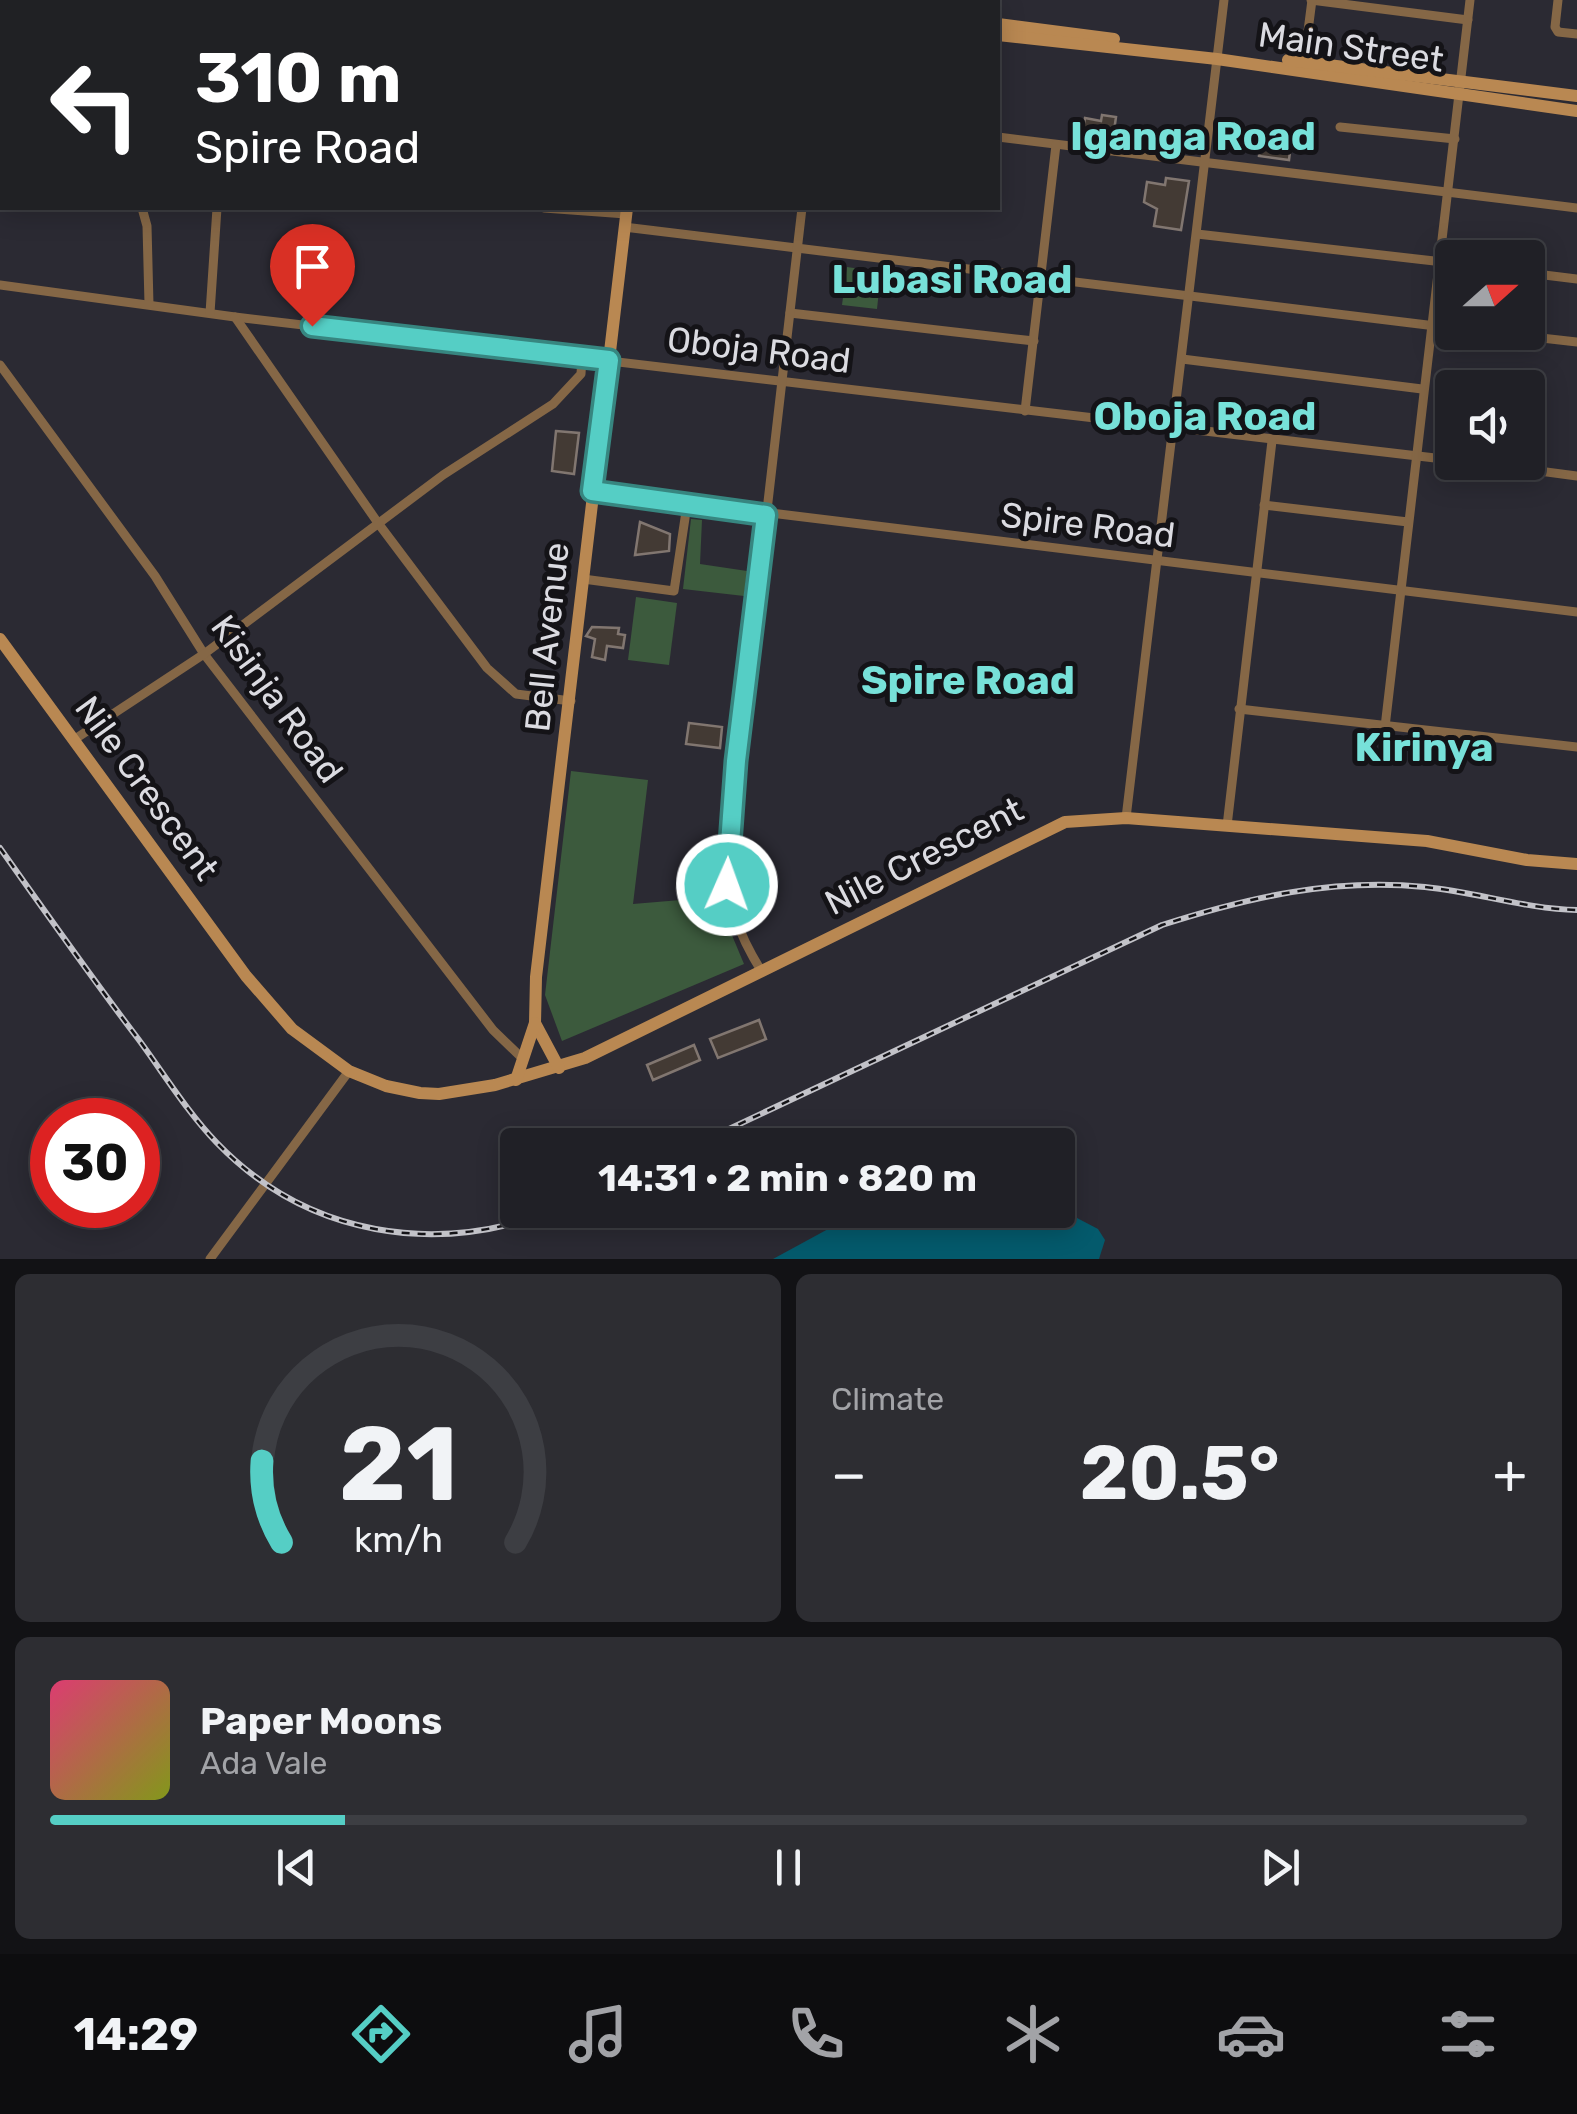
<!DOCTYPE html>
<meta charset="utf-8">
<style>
body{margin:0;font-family:Rubik,sans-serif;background:#2d2d32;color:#f1f3f6;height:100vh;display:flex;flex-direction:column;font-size:38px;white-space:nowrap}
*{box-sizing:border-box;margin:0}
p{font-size:32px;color:#a2a3a7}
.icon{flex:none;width:55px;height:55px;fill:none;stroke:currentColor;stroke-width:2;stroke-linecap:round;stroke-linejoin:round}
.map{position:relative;height:1259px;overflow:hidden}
.drawer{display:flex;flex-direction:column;gap:15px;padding:15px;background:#121215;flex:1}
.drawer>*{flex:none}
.top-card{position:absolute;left:0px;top:0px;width:1000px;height:210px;box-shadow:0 5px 25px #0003,0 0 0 2px #3d3e43;background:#202124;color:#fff;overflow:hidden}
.needle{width:65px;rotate:69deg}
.buttons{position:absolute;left:1435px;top:240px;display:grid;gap:20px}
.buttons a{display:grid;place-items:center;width:110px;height:110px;border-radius:10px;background:#202026;box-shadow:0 5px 25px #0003,0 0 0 2px #3d3e43;font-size:50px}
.speed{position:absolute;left:30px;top:1098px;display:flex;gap:20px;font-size:50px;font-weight:700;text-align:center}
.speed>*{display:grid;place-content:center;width:130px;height:130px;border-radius:50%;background:#202026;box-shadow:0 5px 25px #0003,0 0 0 2px #3d3e43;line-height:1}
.speed .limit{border:15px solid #d22;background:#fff;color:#111}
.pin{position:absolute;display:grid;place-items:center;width:85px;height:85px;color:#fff;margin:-102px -42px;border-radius:50% 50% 50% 0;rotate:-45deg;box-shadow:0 0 10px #0007}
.pin .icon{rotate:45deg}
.me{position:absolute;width:110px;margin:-55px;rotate:2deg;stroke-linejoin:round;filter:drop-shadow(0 0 8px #0008)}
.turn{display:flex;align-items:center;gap:35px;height:210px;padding:0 30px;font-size:45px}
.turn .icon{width:130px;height:130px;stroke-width:2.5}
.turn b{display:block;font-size:70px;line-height:85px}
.big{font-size:75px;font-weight:700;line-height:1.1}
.drawer .widget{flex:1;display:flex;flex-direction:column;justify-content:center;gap:15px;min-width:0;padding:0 35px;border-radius:15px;background:#2d2d32}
.drawer .dial{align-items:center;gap:0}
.dial svg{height:260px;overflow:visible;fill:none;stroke:#3d3e43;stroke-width:7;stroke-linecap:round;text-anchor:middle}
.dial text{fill:#f1f3f6;stroke:none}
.song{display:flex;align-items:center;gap:30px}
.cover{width:120px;height:120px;border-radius:15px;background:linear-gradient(135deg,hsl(340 70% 55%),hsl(70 70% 35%))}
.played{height:10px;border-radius:5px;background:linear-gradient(90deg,#55cec5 20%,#3d3e43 20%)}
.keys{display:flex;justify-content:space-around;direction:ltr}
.heat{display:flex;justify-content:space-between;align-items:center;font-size:55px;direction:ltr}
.drawer .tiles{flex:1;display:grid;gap:15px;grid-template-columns:1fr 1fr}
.widget:last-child{grid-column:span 2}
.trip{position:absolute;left:500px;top:1128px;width:575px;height:100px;border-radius:10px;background:#202026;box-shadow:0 5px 25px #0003,0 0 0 2px #3d3e43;font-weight:700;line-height:100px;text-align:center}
.tabs{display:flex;height:160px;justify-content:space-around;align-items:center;background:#0d0d0f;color:#a2a3a7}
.tabs .icon{width:70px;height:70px}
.tabs .selected{color:#55cec5}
.tabs b{font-size:45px;color:#f1f3f6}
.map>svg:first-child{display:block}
.green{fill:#3c5a3d}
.water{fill:#045a6c}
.building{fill:#433a34;stroke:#817670;stroke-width:2.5}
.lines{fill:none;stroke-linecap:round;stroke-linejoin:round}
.street{stroke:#856746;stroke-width:9}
.secondary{stroke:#b98852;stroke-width:12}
.rail-casing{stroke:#c2c2c8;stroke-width:6}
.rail{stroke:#141317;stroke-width:2.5;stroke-dasharray:8;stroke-linecap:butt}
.route-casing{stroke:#378680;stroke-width:25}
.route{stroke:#55cec5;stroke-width:18}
.labels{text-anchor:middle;stroke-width:10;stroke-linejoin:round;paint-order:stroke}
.street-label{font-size:35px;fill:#dbdbe1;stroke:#141317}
.quarter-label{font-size:40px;font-weight:bold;fill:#77e1d9;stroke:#141317}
</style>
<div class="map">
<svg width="1577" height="1259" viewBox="0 0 1577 1259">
<rect width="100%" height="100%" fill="#2b2a33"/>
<!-- green -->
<g class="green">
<path d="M847,267L881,272L877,309L842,305Z"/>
<path d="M691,519L702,520L700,564L747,571L744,596L683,589Z"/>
<path d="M636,597L677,603L669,665L628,660Z"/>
<path d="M571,771L648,780L633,904L716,897L744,964L562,1041L545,995Z"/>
</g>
<!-- water -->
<path class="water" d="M1058,1208L1098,1229L1105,1240L1099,1259H773L841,1222L880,1210Z"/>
<!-- building -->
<g class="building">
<path d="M1102,115L1116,117L1113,138L1082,134L1085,118L1101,121Z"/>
<path d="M1286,134L1292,135L1289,160L1259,156L1260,143L1285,142Z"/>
<path d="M1166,178L1189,181L1181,230L1154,226L1157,209L1144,202L1147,182L1165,185Z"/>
<path d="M556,431L579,433L574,474L552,471Z"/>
<path d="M640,522L670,534L669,551L635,555Z"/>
<path d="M592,627L619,628L618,634L625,635L623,648L607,646L605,660L592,657L595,639L586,636Z"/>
<path d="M689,723L722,727L720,748L686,744Z"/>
<path d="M759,1020L766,1039L718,1058L710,1039Z"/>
<path d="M694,1045L700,1060L653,1080L647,1065Z"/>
</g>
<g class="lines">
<!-- street -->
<g class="street">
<path d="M12,0L13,2"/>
<path d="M1311,0L1468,20"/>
<path d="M1558,0L1555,27L1558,32L1577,34"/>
<path d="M245,2V0"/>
<path d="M527,2V0"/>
<path d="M825,2V0"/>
<path d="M984,2L985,0"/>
<path d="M1304,62L1312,0"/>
<path d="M1340,127L1455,139"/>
<path d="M998,137L1577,208"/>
<path d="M142,208L147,226L149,304"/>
<path d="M544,208L626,214"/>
<path d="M624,227L1452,328"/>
<path d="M1197,234L1452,263"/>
<path d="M1528,273L1577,279"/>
<path d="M0,285L235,317L1452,460"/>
<path d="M210,313L217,208"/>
<path d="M790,313L1034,341"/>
<path d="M235,317L378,523L487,668L516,694L571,701"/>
<path d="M1490,332L1577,342"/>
<path d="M1182,359L1422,389"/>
<path d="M0,365L155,576L204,654L493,1030L521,1057"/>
<path d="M1025,411L1056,145"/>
<path d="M1470,462L1577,476"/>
<path d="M592,491L1577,612"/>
<path d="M1264,505L1408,522"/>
<path d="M583,579L674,591L687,505"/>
<path d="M1239,709L1577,747"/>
<path d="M1385,727L1470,0"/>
<path d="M75,739L204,654L443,475L553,404L581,374L582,357"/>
<path d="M1126,818L1224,0"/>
<path d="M1227,826L1272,441"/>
<path d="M762,972C738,934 726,901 727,856L802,208"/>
<path d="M210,1259L349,1071"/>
</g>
<!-- secondary -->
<g class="secondary">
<path d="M720,0L739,2"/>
<path d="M795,0L815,2"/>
<path d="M652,2L653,0"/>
<path d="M998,24L1114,39"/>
<path d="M998,35L1217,59L1577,111"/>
<path d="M1288,60L1577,96"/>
<path d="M0,639L246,976L292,1029L349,1071L386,1086L420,1093L439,1094L495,1085L585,1058L1065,822L1126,818L1427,841L1527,860L1577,864"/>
<path d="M559,1068L535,1023L536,977L627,208"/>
<path d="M516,1080L535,1023"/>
</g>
<defs>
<g id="rail">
<path d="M0,848C46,913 91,977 139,1040C164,1074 188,1113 217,1143C308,1237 436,1256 555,1210"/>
<path d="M695,1145L1162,925C1249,897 1333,878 1425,887C1476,892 1526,909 1577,910"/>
</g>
</defs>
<!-- rail casing -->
<use href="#rail" class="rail-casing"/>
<!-- rail -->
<use href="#rail" class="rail"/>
</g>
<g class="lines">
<defs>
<path id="route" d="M312,326L609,360L592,491L766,515L736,761L727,885"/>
</defs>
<!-- route casing -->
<use href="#route" class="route-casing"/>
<!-- route -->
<use href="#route" class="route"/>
</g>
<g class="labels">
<!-- street labels -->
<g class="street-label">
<text transform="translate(1351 47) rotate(8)" y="12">Main Street</text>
<text transform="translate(759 350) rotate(7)" y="12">Oboja Road</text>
<text transform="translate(1088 525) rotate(7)" y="12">Spire Road</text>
<text transform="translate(547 637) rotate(-84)" y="12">Bell Avenue</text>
<text transform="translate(277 699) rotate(54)" y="12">Kisinja Road</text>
<text transform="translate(147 788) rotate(54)" y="12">Nile Crescent</text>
<text transform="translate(924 856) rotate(-27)" y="12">Nile Crescent</text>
</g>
<!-- quarter labels -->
<g class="quarter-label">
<text x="1193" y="150">Iganga Road</text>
<text x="952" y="293">Lubasi Road</text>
<text x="1205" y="430">Oboja Road</text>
<text x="968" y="694">Spire Road</text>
<text x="1424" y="761">Kirinya</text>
</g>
</g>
</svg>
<div class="buttons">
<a><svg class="needle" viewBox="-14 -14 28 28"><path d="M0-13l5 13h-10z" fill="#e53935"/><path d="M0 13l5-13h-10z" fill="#a2a3a7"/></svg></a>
<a><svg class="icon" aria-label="sound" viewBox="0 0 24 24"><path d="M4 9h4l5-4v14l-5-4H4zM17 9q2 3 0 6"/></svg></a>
</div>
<div class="speed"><div class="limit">30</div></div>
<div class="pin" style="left:312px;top:326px;background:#d93025"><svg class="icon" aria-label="arrive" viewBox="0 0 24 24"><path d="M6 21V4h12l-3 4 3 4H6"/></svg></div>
<svg class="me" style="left:727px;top:885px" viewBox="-20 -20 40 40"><circle r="17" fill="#55cec5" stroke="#fff" stroke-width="3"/><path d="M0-11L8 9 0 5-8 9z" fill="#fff"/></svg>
<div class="trip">14:31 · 2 min · 820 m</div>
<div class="top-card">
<div class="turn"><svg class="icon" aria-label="left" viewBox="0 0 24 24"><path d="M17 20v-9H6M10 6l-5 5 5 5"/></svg><div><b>310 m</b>Spire Road</div></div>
</div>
</div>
<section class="drawer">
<div class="tiles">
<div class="widget dial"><svg viewBox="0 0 100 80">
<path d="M14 69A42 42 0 1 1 86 69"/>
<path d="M14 69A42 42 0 0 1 8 44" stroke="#55cec5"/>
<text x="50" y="56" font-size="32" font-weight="700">21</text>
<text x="50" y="72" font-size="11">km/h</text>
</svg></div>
<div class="widget"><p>Climate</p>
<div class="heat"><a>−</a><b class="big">20.5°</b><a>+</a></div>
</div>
<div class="widget">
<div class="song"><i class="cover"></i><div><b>Paper Moons</b><p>Ada Vale</p></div></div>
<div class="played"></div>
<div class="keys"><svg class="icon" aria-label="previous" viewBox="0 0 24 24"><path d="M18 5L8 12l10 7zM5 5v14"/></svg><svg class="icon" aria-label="pause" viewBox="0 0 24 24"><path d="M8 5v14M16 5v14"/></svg><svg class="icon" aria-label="next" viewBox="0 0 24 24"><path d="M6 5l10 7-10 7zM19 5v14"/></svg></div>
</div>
</div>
</section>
<nav class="tabs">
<b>14:29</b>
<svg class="icon selected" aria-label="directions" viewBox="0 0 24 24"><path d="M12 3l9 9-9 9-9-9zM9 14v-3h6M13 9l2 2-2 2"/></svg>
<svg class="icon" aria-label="music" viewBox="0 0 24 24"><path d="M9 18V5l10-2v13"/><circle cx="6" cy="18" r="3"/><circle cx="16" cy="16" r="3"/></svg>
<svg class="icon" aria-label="phone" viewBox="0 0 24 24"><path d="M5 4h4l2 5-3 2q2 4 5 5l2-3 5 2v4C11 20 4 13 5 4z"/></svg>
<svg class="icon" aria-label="climate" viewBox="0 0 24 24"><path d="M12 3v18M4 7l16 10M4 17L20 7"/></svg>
<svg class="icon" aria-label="car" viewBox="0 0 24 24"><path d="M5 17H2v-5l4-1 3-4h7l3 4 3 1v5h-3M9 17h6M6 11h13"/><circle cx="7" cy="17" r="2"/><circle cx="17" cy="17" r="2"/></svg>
<svg class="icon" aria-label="filters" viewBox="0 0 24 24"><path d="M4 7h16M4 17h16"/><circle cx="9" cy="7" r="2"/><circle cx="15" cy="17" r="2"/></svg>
</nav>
